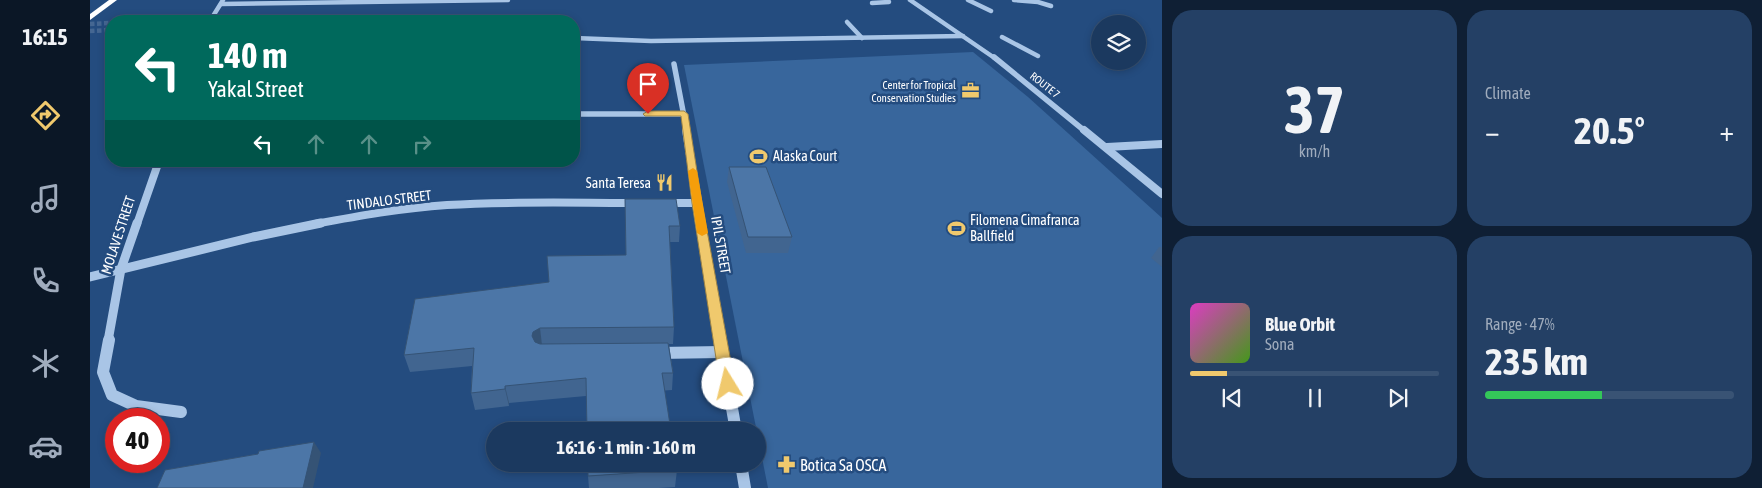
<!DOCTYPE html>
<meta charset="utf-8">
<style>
body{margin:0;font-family:"Asap Condensed",sans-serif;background:#244065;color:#f1f3f6;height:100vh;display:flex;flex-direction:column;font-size:19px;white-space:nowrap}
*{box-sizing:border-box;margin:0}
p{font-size:16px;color:#a0acbd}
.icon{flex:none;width:28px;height:28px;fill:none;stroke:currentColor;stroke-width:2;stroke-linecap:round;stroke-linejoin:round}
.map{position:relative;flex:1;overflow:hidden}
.details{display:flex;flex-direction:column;gap:10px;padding:10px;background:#0f1f34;width:600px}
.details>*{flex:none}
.banner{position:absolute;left:15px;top:15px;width:475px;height:152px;border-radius:20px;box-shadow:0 2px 8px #0003,0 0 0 1px #395374;background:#00695c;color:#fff;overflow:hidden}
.buttons{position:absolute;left:1001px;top:15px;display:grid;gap:10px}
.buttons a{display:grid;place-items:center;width:55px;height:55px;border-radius:50%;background:#1b395f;box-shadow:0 2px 8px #0003,0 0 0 1px #395374;font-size:25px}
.speed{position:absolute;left:15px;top:408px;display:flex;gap:10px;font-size:25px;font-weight:700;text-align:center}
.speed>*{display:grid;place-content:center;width:65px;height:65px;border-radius:50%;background:#1b395f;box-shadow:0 2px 8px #0003,0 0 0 1px #395374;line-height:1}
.speed .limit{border:8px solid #d22;background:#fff;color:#111}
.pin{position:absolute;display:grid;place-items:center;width:42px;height:42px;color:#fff;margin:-51px -21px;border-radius:50% 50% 50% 0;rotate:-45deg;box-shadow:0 0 5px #0007}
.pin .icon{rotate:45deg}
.me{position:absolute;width:55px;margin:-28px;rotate:351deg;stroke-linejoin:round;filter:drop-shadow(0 0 4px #0008)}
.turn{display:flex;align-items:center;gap:18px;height:105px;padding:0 20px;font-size:22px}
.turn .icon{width:65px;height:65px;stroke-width:2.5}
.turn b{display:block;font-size:35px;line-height:42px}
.lanes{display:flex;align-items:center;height:48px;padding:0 20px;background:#0003;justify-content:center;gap:25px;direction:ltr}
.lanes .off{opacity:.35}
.big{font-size:38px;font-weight:700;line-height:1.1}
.details .widget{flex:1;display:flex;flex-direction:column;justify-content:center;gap:8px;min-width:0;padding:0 18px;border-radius:20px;background:#244065}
.details .dial{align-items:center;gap:0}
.dial b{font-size:65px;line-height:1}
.song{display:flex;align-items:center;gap:15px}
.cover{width:60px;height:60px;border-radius:8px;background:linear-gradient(135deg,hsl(310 70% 55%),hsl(100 70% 35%))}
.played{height:5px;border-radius:2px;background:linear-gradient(90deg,#f0c96d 15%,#395374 15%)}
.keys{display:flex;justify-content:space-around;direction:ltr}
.heat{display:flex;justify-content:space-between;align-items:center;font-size:28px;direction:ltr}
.charge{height:8px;border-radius:4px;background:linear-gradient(90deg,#34c759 47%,#395374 0)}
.details .tiles{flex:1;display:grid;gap:10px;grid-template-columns:repeat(2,1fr)}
.trip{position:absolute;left:396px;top:422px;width:280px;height:50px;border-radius:25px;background:#1b395f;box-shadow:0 2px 8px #0003,0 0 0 1px #395374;font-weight:700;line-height:50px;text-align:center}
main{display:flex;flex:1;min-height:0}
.dock{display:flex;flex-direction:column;width:90px;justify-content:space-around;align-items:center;background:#0b1726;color:#a0acbd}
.dock .icon{width:35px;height:35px}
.dock .current{color:#f0c96d}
.dock b{font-size:22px;color:#f1f3f6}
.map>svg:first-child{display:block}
.green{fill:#38669c}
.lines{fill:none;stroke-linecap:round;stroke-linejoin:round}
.minor-tunnel{stroke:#456792;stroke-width:4.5;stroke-dasharray:4.5 2.5;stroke-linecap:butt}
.minor-far4{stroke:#a9c5e6;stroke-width:4.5}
.minor-far3{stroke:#a9c5e6;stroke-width:5.5}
.minor-far2{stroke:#a9c5e6;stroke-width:8}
.minor-far1{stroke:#a9c5e6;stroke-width:9}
.minor{stroke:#a9c5e6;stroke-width:12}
.highway{fill:#fff;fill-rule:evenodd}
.wall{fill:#416590}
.shaded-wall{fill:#355375}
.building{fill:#4c76a7;stroke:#355375}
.route{fill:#f0c96d;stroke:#9c8347}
.slow{fill:#f59e0b}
.labels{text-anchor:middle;stroke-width:5;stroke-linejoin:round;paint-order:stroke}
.far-poi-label{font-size:11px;fill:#fff;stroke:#244c7f;text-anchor:end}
.far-street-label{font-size:11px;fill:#fff;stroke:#244c7f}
.poi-label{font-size:14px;fill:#fff;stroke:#244c7f;text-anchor:start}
.street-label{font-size:14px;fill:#fff;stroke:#244c7f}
.near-poi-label{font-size:16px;fill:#fff;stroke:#244c7f;text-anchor:start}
</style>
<main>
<nav class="dock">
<b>16:15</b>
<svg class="icon current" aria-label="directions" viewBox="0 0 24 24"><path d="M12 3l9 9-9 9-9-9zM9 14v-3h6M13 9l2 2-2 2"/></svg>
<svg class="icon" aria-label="music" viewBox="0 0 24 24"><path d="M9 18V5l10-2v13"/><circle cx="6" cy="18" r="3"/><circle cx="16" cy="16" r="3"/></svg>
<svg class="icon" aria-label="phone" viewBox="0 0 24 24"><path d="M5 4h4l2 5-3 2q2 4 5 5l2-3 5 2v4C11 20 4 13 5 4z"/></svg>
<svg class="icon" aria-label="climate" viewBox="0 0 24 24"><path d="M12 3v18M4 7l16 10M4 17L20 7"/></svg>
<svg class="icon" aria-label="car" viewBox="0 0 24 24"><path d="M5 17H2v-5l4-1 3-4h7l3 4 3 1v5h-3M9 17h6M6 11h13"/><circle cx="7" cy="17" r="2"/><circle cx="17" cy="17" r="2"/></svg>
</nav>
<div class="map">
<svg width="1072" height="488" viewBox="0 0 1072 488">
<rect width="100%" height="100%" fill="#244c7f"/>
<!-- green -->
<path class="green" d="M883,52L938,97L1072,218V488H678L594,65Z"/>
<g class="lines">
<!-- minor-tunnel -->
<g class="minor-tunnel">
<path d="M0,24L21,23"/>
<path d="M0,31L21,30"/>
</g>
<!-- minor-far4 -->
<g class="minor-far4">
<path d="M820,0L906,59"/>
<path d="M878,0L901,11"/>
<path d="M924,0L948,2L961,6"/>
<path d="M782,3L799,2L798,0"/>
<path d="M131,4L418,0"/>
<path d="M120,21L133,0"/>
<path d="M757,22L772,38"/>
<path d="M912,37L948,56"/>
<path d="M484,38L561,41L873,36"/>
</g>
<!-- minor-far3 -->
<g class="minor-far3">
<path d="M904,57L996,132"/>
<path d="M584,64L597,132"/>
<path d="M484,114H594"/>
</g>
<!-- minor-far2 -->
<g class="minor-far2">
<path d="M596,130L611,224"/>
<path d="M994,130L1072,194"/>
<path d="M1017,147L1072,144"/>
<path d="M575,203H607"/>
<path d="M47,224L69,161"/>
<path d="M225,224C268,216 312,208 357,205C420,201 484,203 547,203"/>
</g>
<!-- minor-far1 -->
<g class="minor-far1">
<path d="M610,223L631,341"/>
<path d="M0,277L163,237L231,223"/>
<path d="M18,341L31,269L47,223"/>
</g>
<!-- minor -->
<g class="minor">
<path d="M19,340L13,372L22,395L46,406L91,412"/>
<path d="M630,340L646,431"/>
<path d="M568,353L632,352"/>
<path d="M651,464L655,488"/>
</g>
<!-- highway -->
<path class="highway" d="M19,0H27L0,20V14Z"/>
</g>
<!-- wall -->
<g class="wall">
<path d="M639,167L702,237L698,253H656L637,182Z"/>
<path d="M535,199L590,226L589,242H580L584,327L583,344H579L583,373L582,390L496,396L419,403V406L385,410L381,393L382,366L320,372L314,355L459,282L536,255Z"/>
<path d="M1069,247H1072V267L1061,258Z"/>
<path d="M587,470L585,487L569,488H499L498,476Z"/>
</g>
<!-- shaded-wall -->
<g class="shaded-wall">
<path d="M450,328L452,345L446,349L442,336L443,332Z"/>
<path d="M415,386L419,403V406L415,389Z"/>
<path d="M224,442L231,453L223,488H213Z"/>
</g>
<!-- building -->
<g class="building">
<path d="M639,167H676L702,237H658Z"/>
<path d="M535,199H586L590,226H579L584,327L450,328L443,332L442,336L445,342L450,344L578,343L583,373H572L581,431H497L496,378L415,386V389L381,393L384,348L314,355L325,299L459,282L457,256L536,255Z"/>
<path d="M224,442L213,488H67L75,470L168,454L169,451Z"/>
<path d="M498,464H586L587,470L498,476Z"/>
</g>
<!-- route -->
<path class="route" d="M558,111H594L598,114L612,203L645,384L643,388L638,390L633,388L630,384L602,203L591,116H555L553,114Z"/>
<!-- slow -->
<path class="slow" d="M603,168L607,171L618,233L612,236L607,233L598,171Z"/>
<!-- icons -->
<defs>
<symbol id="office-bare" viewBox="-9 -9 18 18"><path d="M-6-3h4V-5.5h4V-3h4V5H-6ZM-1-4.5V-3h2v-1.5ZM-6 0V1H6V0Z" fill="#f0c96d" stroke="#244c7f" stroke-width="2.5" paint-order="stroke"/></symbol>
<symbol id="stadium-bare" viewBox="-9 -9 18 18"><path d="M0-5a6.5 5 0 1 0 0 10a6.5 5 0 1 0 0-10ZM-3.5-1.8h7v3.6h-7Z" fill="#f0c96d" stroke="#244c7f" stroke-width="2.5" paint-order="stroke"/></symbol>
<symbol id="restaurant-bare" viewBox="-9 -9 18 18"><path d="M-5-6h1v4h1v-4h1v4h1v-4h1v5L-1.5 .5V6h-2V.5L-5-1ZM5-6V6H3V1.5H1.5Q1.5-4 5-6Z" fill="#f0c96d" stroke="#244c7f" stroke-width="2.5" paint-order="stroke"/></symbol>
<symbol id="pharmacy-bare" viewBox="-9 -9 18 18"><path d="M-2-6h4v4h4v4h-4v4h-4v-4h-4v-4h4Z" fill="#f0c96d" stroke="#244c7f" stroke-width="2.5" paint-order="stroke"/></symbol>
</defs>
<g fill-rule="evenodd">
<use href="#office-bare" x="868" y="78" width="25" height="25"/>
<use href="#stadium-bare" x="656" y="144" width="25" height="25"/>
<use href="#restaurant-bare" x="562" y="170" width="25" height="25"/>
<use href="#stadium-bare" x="854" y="216" width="25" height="25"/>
<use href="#pharmacy-bare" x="684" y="452" width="25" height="25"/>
</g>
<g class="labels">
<!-- far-poi labels -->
<g class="far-poi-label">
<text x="866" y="89">Center for Tropical<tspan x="866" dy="13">Conservation Studies</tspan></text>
</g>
<!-- far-street labels -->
<g class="far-street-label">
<text transform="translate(955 85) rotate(38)" y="4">ROUTE 7</text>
</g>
<!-- poi labels -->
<g class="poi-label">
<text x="683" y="161">Alaska Court</text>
<text x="561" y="188" text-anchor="end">Santa Teresa</text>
<text x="880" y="225">Filomena Cimafranca<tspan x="880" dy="16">Ballfield</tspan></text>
</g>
<!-- street labels -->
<g class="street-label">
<text transform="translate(299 200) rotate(-7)" y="5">TINDALO STREET</text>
<text transform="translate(28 235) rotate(-72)" y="5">MOLAVE STREET</text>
<text transform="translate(631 245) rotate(80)" y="5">IPIL STREET</text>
</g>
<!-- near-poi labels -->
<g class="near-poi-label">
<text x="710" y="471">Botica Sa OSCA</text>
</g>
</g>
</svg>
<div class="buttons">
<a><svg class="icon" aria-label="layers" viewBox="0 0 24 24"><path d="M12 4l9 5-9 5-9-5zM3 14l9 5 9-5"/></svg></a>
</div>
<div class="speed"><div class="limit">40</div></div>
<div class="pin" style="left:558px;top:114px;background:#d93025"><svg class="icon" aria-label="arrive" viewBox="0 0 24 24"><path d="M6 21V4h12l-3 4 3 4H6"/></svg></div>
<svg class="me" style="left:638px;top:384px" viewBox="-20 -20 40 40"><circle r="19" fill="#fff"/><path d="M0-13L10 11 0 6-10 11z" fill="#f0c96d"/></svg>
<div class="trip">16:16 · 1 min · 160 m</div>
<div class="banner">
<div class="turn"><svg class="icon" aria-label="left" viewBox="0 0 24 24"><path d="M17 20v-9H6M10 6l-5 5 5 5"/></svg><div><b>140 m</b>Yakal Street</div></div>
<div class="lanes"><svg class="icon" aria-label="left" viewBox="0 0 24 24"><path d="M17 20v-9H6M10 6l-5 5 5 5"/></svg><svg class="icon off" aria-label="ahead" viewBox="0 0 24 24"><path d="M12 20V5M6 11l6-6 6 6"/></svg><svg class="icon off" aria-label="ahead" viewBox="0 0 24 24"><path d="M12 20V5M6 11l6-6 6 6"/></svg><svg class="icon off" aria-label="right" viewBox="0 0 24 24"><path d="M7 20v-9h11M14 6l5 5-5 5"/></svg></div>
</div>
</div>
<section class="details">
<div class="tiles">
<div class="widget dial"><b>37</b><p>km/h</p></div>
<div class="widget"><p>Climate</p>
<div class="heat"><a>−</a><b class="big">20.5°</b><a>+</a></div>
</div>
<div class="widget">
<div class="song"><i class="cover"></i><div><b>Blue Orbit</b><p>Sona</p></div></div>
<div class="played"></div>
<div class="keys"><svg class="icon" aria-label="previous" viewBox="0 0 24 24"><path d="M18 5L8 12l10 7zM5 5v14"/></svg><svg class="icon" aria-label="pause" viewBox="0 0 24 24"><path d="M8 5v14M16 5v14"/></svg><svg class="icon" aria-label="next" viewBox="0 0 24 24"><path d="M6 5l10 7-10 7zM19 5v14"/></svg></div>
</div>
<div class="widget"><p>Range · 47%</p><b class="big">235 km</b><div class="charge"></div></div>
</div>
</section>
</main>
